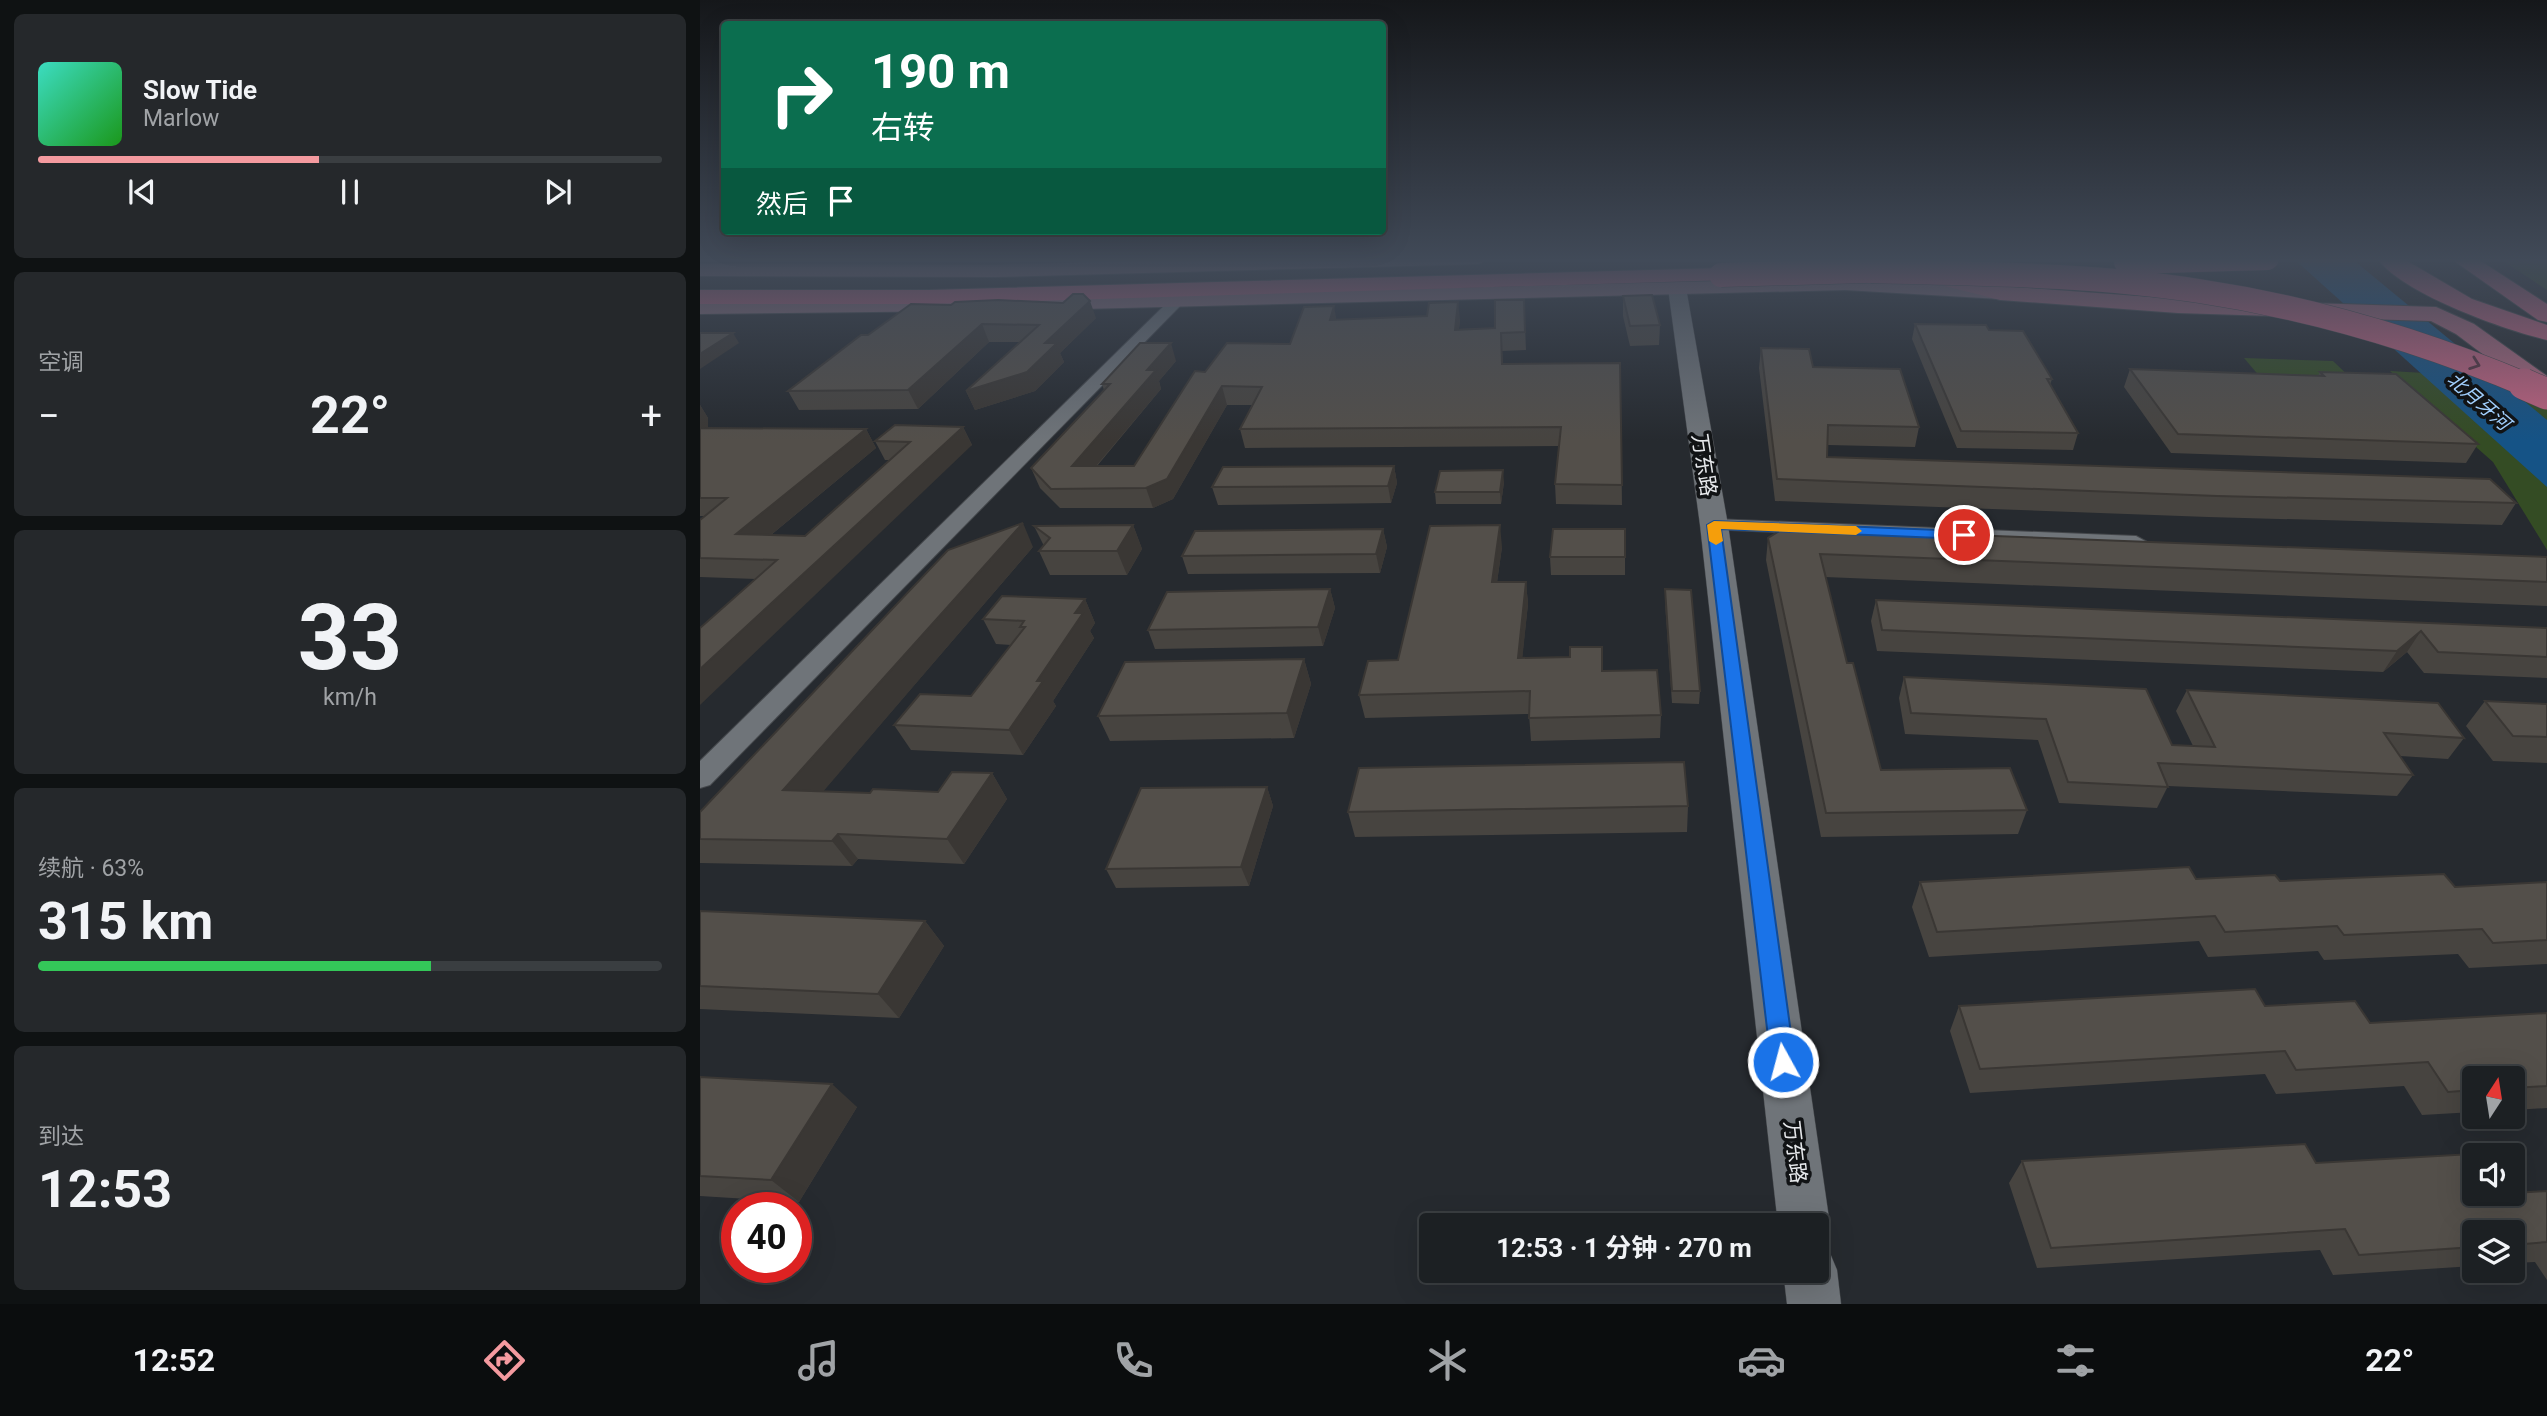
<!DOCTYPE html>
<html lang="zh">
<meta charset="utf-8">
<style>
body{margin:0;font-family:Roboto,"Noto Sans SC",sans-serif;background:#25282b;color:#f1f3f6;height:100vh;display:flex;flex-direction:column;font-size:26px;white-space:nowrap}
*{box-sizing:border-box;margin:0}
p{font-size:23px;color:#a0a3a6}
.icon{flex:none;width:38px;height:38px;fill:none;stroke:currentColor;stroke-width:2;stroke-linecap:round;stroke-linejoin:round}
.map{position:relative;flex:1;overflow:hidden}
.side{display:flex;flex-direction:column;gap:14px;padding:14px;background:#0f1213;width:700px}
.side>*{flex:none}
.hud{position:absolute;left:21px;top:21px;width:665px;height:214px;border-radius:7px;box-shadow:0 7px 28px #0002,0 0 0 2px #3a3e41;background:#0b6e4f;color:#fff;overflow:hidden}
.needle{width:46px;rotate:12deg}
.tools{position:absolute;left:1762px;top:1066px;display:grid;gap:14px}
.tools a{display:grid;place-items:center;width:63px;height:63px;border-radius:7px;background:#1c2023;box-shadow:0 7px 28px #0002,0 0 0 2px #3a3e41;font-size:35px}
.speed{position:absolute;left:21px;top:1192px;display:flex;gap:14px;font-size:35px;font-weight:700;text-align:center}
.speed>*{display:grid;place-content:center;width:91px;height:91px;border-radius:50%;background:#1c2023;box-shadow:0 7px 28px #0002,0 0 0 2px #3a3e41;line-height:1}
.speed .limit{border:10px solid #d22;background:#fff;color:#111}
.pin{position:absolute;display:grid;place-items:center;width:60px;height:60px;color:#fff;margin:-30px;border:4px solid #fff;border-radius:50%;box-shadow:0 2px 7px #0007}
.me{position:absolute;width:77px;margin:-38px;rotate:353deg;stroke-linejoin:round;filter:drop-shadow(0 0 5px #0008)}
.turn{display:flex;align-items:center;gap:24px;height:147px;padding:0 35px;font-size:32px}
.turn .icon{width:91px;height:91px;stroke-width:2.5}
.turn b{display:block;font-size:49px;line-height:60px}
.then{display:flex;align-items:center;height:66px;padding:0 35px;background:#0003;gap:14px;font-size:26px}
.big{font-size:52px;font-weight:700;line-height:1.1}
.side .tile{flex:1;display:flex;flex-direction:column;justify-content:center;gap:10px;min-width:0;padding:0 24px;border-radius:10px;background:#25282b}
.side .dial{align-items:center;gap:0}
.dial b{font-size:91px;line-height:1}
.song{display:flex;align-items:center;gap:21px}
.cover{width:84px;height:84px;border-radius:10px;background:linear-gradient(135deg,hsl(170 70% 55%),hsl(120 70% 35%))}
.played{height:7px;border-radius:4px;background:linear-gradient(90deg,#f49a9f 45%,#3a3e41 45%)}
.keys{display:flex;justify-content:space-around;direction:ltr}
.heat{display:flex;justify-content:space-between;align-items:center;font-size:38px;direction:ltr}
.charge{height:10px;border-radius:5px;background:linear-gradient(90deg,#34c759 63%,#3a3e41 0)}
.trip{position:absolute;left:719px;top:1213px;width:410px;height:70px;border-radius:7px;background:#1c2023;box-shadow:0 7px 28px #0002,0 0 0 2px #3a3e41;font-weight:700;line-height:70px;text-align:center}
.tabs{display:flex;height:112px;justify-content:space-around;align-items:center;background:#0b0d0e;color:#a0a3a6}
.tabs .icon{width:49px;height:49px}
.tabs .on{color:#f49a9f}
.tabs b{font-size:32px;color:#f1f3f6}
main{display:flex;flex:1;min-height:0}
.map>svg:first-child{display:block}
.green{fill:#344c24}
.water{fill:#155386}
.lines{fill:none;stroke-linecap:round;stroke-linejoin:round}
.minor-casing{stroke:#43464a;stroke-width:2}
.tertiary-casing{stroke:#43464a;stroke-width:1}
.secondary-casing{stroke:#43464a;stroke-width:2}
.primary-casing{stroke:#43464a;stroke-width:2}
.trunk-casing{stroke:#43464a;stroke-width:2}
.minor{fill:#6f7479;fill-rule:evenodd}
.tertiary{fill:#6f7479;fill-rule:evenodd}
.secondary{fill:#8d6d7c;fill-rule:evenodd}
.primary{fill:#ac677e;fill-rule:evenodd}
.trunk{fill:#c06280;fill-rule:evenodd}
.trunk-bridge-far1-casing{stroke:#43464a;stroke-width:25;stroke-linecap:butt}
.trunk-bridge-casing{stroke:#43464a;stroke-width:32;stroke-linecap:butt}
.trunk-bridge-far1{stroke:#c06280;stroke-width:24}
.trunk-bridge{stroke:#c06280;stroke-width:31}
.wall{fill:#474440}
.shaded-wall{fill:#3a3734}
.building{fill:#534f4a;stroke:#3a3734;stroke-width:2}
.oneway{stroke:#573340}
.route{fill:#1a73e8;stroke:#114b97;stroke-width:2}
.slow{fill:#f59e0b}
.labels{text-anchor:middle;stroke-width:7;stroke-linejoin:round;paint-order:stroke}
.far-water-label{font-size:19px;font-style:italic;fill:#a1cffd;stroke:#111315}
.street-label{font-size:21px;fill:#e6e8eb;stroke:#111315}
</style>
<main>
<section class="side">
<div class="tile">
<div class="song"><i class="cover"></i><div><b>Slow Tide</b><p>Marlow</p></div></div>
<div class="played"></div>
<div class="keys"><svg class="icon" aria-label="previous" viewBox="0 0 24 24"><path d="M18 5L8 12l10 7zM5 5v14"/></svg><svg class="icon" aria-label="pause" viewBox="0 0 24 24"><path d="M8 5v14M16 5v14"/></svg><svg class="icon" aria-label="next" viewBox="0 0 24 24"><path d="M6 5l10 7-10 7zM19 5v14"/></svg></div>
</div>
<div class="tile"><p>空调</p>
<div class="heat"><a>−</a><b class="big">22°</b><a>+</a></div>
</div>
<div class="tile dial"><b>33</b><p>km/h</p></div>
<div class="tile"><p>续航 · 63%</p><b class="big">315 km</b><div class="charge"></div></div>
<div class="tile"><p>到达</p><b class="big">12:53</b></div>
</section>
<div class="map">
<svg width="1847" height="1304" viewBox="0 0 1847 1304">
<rect width="100%" height="100%" fill="#262a2f"/>
<!-- green -->
<g class="green">
<path d="M1799,258H1847V290Z"/>
<path d="M1544,358L1633,361L1653,380L1561,378Z"/>
<path d="M1690,371L1847,380V550L1793,462Z"/>
</g>
<!-- water -->
<path class="water" d="M1593,258H1651L1847,420V487Z"/>
<g class="lines">
<defs>
<g id="minor">
<path d="M478,296L483,297V303L10,785L0,788V761L473,297Z"/>
<path d="M1014,519L1436,536L1447,542L1436,548L1007,529L1003,525Z"/>
</g>
<g id="tertiary">
<path d="M977,282L986,288L1028,525L1130,1225L1122,1243L1116,1246V1225H1078L1000,525L968,288Z"/>
<path d="M1116,1246L1129,1251L1137,1270L1141,1304H1087L1083,1270H1116Z"/>
</g>
<g id="secondary">
<path d="M550,258H789L779,264L295,277L0,276V264L295,265Z"/>
<path d="M1145,278L1300,287L1311,293L1300,299L1145,290L343,310L332,304L343,298Z"/>
<path d="M255,300L263,301L266,306L263,311L0,314V302Z"/>
</g>
<path id="primary" d="M1226,258H1248L1261,276L1300,286L1478,299L1736,307L1774,324L1847,376V397L1837,395L1756,334L1731,321L1478,313L1300,300L1245,286Z"/>
<g id="trunk">
<path d="M1677,258H1702L1772,299L1847,325V340C1805,330 1702,294 1677,258Z"/>
<path d="M1750,258H1776L1847,304V322L1838,320Z"/>
<path d="M1021,268L1032,275L1029,280L229,304H0V290H229Z"/>
</g>
</defs>
<!-- minor casing -->
<use href="#minor" class="minor-casing"/>
<!-- tertiary casing -->
<use href="#tertiary" class="tertiary-casing"/>
<!-- secondary casing -->
<use href="#secondary" class="secondary-casing"/>
<!-- primary casing -->
<use href="#primary" class="primary-casing"/>
<!-- trunk casing -->
<use href="#trunk" class="trunk-casing"/>
<!-- minor -->
<use href="#minor" class="minor"/>
<!-- tertiary -->
<use href="#tertiary" class="tertiary"/>
<!-- secondary -->
<use href="#secondary" class="secondary"/>
<!-- primary -->
<use href="#primary" class="primary"/>
<!-- trunk -->
<use href="#trunk" class="trunk"/>
<defs>
<g id="trunk-bridge-far1">
<path d="M1426,262L1567,258"/>
<path d="M1171,271C1280,274 1390,274 1499,291C1612,308 1723,341 1829,386"/>
<path d="M1021,275L1198,270"/>
</g>
<path id="trunk-bridge" d="M1824,384L1847,394"/>
</defs>
<!-- trunk-bridge-far1 casing -->
<use href="#trunk-bridge-far1" class="trunk-bridge-far1-casing"/>
<!-- trunk-bridge casing -->
<use href="#trunk-bridge" class="trunk-bridge-casing"/>
<!-- trunk-bridge-far1 -->
<use href="#trunk-bridge-far1" class="trunk-bridge-far1"/>
<!-- trunk-bridge -->
<use href="#trunk-bridge" class="trunk-bridge"/>
</g>
<!-- wall -->
<g class="wall">
<path d="M923,296L960,325L959,345L930,346L923,316Z"/>
<path d="M824,300L826,350L802,351L803,364L920,363L922,505L856,504L855,484L859,446L545,448L540,429L552,405H527L473,499L453,508H360L340,488L331,468L404,390L402,384L476,361L459,381L461,389L397,466H434L505,372L590,344L636,319H760L759,329L795,328Z"/>
<path d="M251,305L396,318L360,353L364,362L335,391L275,410L266,391L320,342H289L218,409L99,410L88,391L168,335Z"/>
<path d="M1215,324L1289,330L1352,379L1350,385L1378,433L1373,450L1257,448L1212,339Z"/>
<path d="M1061,348L1113,367L1219,427L1215,447L1128,445L1127,457L1816,503L1802,525L1508,517L1075,501L1059,368Z"/>
<path d="M1430,369L1618,376L1620,372L1778,444L1766,463L1471,453L1424,387Z"/>
<path d="M0,405L8,418V428L166,429L176,448L71,535L105,536L190,460H185L175,441L263,427L272,445L56,579L0,577V520L4,516H0Z"/>
<path d="M694,466L697,483L691,503L518,505L512,487Z"/>
<path d="M804,482L801,504H736L735,492Z"/>
<path d="M433,525L442,549L427,575H350L339,551L344,546L334,526Z"/>
<path d="M683,529L687,547L680,573L488,574L482,556Z"/>
<path d="M925,529V575H851L850,557Z"/>
<path d="M1068,538L1847,557V606L1125,577L1147,663L1181,770L1327,810L1318,834L1121,837L1066,560Z"/>
<path d="M333,547L123,791L170,793L238,792L292,773L307,799L264,864L158,859L152,866L0,863V812Z"/>
<path d="M802,547L797,582H826L828,604L822,658L902,671L961,715L960,738L831,741L829,714L665,718L659,695L698,660Z"/>
<path d="M630,589L635,608L623,646L455,649L448,630Z"/>
<path d="M965,589L1000,691L999,704L972,703L965,602Z"/>
<path d="M385,599L395,623L390,631L394,638L353,701L356,706L323,755L211,750L194,725L271,696L311,645L296,644L283,619Z"/>
<path d="M1176,600L1847,628V678L1724,673L1707,652L1683,672L1177,651L1171,621Z"/>
<path d="M604,659L611,684L594,738L410,741L398,716Z"/>
<path d="M1204,677L1472,745L1493,746L1476,711L1487,690L1764,738L1748,759L1700,756L1713,775L1697,796L1468,786L1457,808L1359,803L1338,740L1205,734L1199,698Z"/>
<path d="M1785,701L1847,704V763L1793,761L1766,726Z"/>
<path d="M567,787L573,806L549,886L416,888L406,869Z"/>
<path d="M988,806L987,832L655,837L648,812Z"/>
<path d="M1496,879L1755,887L1847,882V964L1769,968L1758,954L1624,960L1618,951L1508,957L1499,941L1229,957L1212,907L1220,882Z"/>
<path d="M0,911L225,921L244,946L199,1018L0,1009Z"/>
<path d="M1259,1006H1565L1670,1023L1847,1013V1108L1813,1110V1078H1774V1112L1722,1115L1704,1086L1576,1094L1565,1074L1270,1093L1250,1031Z"/>
<path d="M0,1077L157,1107L99,1202L0,1196Z"/>
<path d="M1322,1161L1616,1163L1774,1194H1813L1847,1191V1280L1835,1262L1813,1263V1232H1774V1266L1633,1275L1620,1250L1337,1268L1309,1183Z"/>
</g>
<!-- shaded-wall -->
<g class="shaded-wall">
<path d="M390,301L396,318L360,353L364,362L335,391L275,410L266,391L345,343Z"/>
<path d="M758,302L760,319L757,347L755,330Z"/>
<path d="M634,306L637,323L630,320Z"/>
<path d="M282,324L289,342L218,409L208,390Z"/>
<path d="M33,333L39,343L0,369V354Z"/>
<path d="M471,343L476,361L459,381L461,389L380,485L372,466L447,370Z"/>
<path d="M522,386L527,405L473,499L453,508L446,488Z"/>
<path d="M0,405L8,418V446L0,433Z"/>
<path d="M263,427L272,445L0,705V669Z"/>
<path d="M166,429L176,448L49,553L36,534Z"/>
<path d="M694,466L697,483L691,503L688,486Z"/>
<path d="M803,470L804,482L801,504L800,492Z"/>
<path d="M323,523L333,547L103,815L83,790Z"/>
<path d="M433,525L442,549L427,575L417,551Z"/>
<path d="M800,525L802,547L794,604L792,582Z"/>
<path d="M683,529L687,547L680,573L676,554Z"/>
<path d="M826,582L828,604L820,681L818,658Z"/>
<path d="M630,589L635,608L623,646L618,627Z"/>
<path d="M385,599L395,623L390,631L394,638L353,701L356,706L323,755L309,730L337,681L375,613Z"/>
<path d="M1721,631L1707,652L1683,672L1697,651Z"/>
<path d="M604,659L611,684L594,738L587,713Z"/>
<path d="M292,773L307,799L264,864L247,839Z"/>
<path d="M567,787L573,806L549,886L541,867Z"/>
<path d="M138,834L158,859L152,866L132,841Z"/>
<path d="M225,921L244,946L199,1018L178,994Z"/>
<path d="M132,1084L157,1107L99,1202L71,1180Z"/>
</g>
<!-- building -->
<g class="building">
<path d="M373,294H383L390,301L345,343H357L327,372L266,391L339,325L282,324L208,390L88,391L161,335H168L211,304L251,305L255,302L298,300L363,303Z"/>
<path d="M952,295L960,325L930,326L923,296Z"/>
<path d="M795,300H824L825,332L801,333L802,364L920,363L922,485L855,484L861,427L540,429L562,387L522,386L467,479L446,488L351,489L331,468L410,384H402L440,343H471L447,370H456L372,466H434L495,371L505,372L527,343L590,344L604,307L634,306L630,320L727,316L729,303L758,302L755,330L795,328Z"/>
<path d="M1215,324L1286,325L1289,330L1323,331L1352,379H1347L1378,433L1261,431Z"/>
<path d="M0,333H33L0,354Z"/>
<path d="M1061,348L1109,349L1113,367L1200,369L1219,427L1128,425L1127,457L1790,479L1816,503L1517,496L1077,479Z"/>
<path d="M1430,369L1624,376L1620,372L1696,374L1778,444L1478,434Z"/>
<path d="M195,425L263,427L0,669V628L77,560L0,558V520L27,498H0V428L166,429L36,534L105,536L210,442L175,441Z"/>
<path d="M694,466L688,486L512,487L523,467Z"/>
<path d="M803,470L800,492H735L740,471Z"/>
<path d="M323,523L83,790L170,793L173,789L238,792L252,772L292,773L247,839L138,834L132,841L0,839V812L248,550Z"/>
<path d="M433,525L417,551H339L350,538L334,526Z"/>
<path d="M800,525L792,582H826L818,658L870,657V647H902V671L957,670L961,715L829,718L830,691L659,695L668,661L698,660L730,526Z"/>
<path d="M1084,528L1847,557V582L1120,554L1147,663H1153L1181,770L1310,768L1327,810L1126,813L1068,538Z"/>
<path d="M683,529L676,554L482,556L495,531Z"/>
<path d="M853,529H925V557H850Z"/>
<path d="M630,589L618,627L448,630L467,592Z"/>
<path d="M965,589L991,590L1000,691H972Z"/>
<path d="M302,596L385,599L375,613H383L337,681H343L309,730L194,725L220,694L271,696L325,627H320L324,621L283,619Z"/>
<path d="M1176,600L1847,628V657L1738,652L1721,631L1697,651L1182,630Z"/>
<path d="M604,659L587,713L398,716L425,662Z"/>
<path d="M1204,677L1446,689L1472,745L1515,747L1487,690L1738,703L1764,738L1684,733L1713,775L1458,763L1468,787L1368,782L1346,719L1211,713Z"/>
<path d="M1785,701L1847,704V737L1813,736Z"/>
<path d="M984,762L988,806L648,812L659,768Z"/>
<path d="M567,787L541,867L406,869L441,788Z"/>
<path d="M1489,867L1496,879L1575,875L1580,881L1744,874L1755,887L1847,882V940L1793,943L1782,929L1644,935L1637,926L1525,932L1515,916L1237,932L1220,882Z"/>
<path d="M0,911L225,921L178,994L0,986Z"/>
<path d="M1555,989L1565,1006L1655,1001L1670,1023L1847,1013V1086L1813,1088V1078H1774V1090L1748,1092L1728,1062L1596,1070L1585,1051L1280,1069L1259,1006Z"/>
<path d="M0,1077L132,1084L71,1180L0,1176Z"/>
<path d="M1605,1144L1616,1163L1772,1154L1774,1157V1194H1813V1193L1847,1191V1242L1813,1245V1232H1774V1247L1659,1255L1645,1229L1351,1248L1322,1161Z"/>
</g>
<!-- one-way arrows -->
<defs><path id="oneway-chevron" d="M-2-3.5L2.5 0L-2 3.5" fill="none" stroke-width="1.6" stroke-linecap="round" stroke-linejoin="round" transform="scale(1.75)"/></defs>
<use class="oneway" href="#oneway-chevron" transform="translate(1775 364) rotate(20)"/>
<!-- sky -->
<linearGradient id="sky" x2="0" y2="1"><stop stop-color="#15171a"/><stop offset="0.59" stop-color="#414a58"/><stop offset="1" stop-color="#414a58" stop-opacity="0"/></linearGradient>
<rect width="1847" height="441" fill="url(#sky)"/>
<!-- route -->
<path class="route" d="M1014,521L1264,531L1271,535L1264,539L1021,529L1095,1062L1091,1070L1083,1073L1075,1070L1071,1062L1007,525Z"/>
<!-- slow -->
<path class="slow" d="M1014,521L1156,526L1162,531L1156,535L1021,529L1023,541L1016,545L1009,541L1007,525Z"/>
<g class="labels">
<!-- far-water labels -->
<g class="far-water-label">
<text transform="translate(1779 401) rotate(41)" y="7">北月牙河</text>
</g>
<!-- street labels -->
<g class="street-label">
<text transform="translate(1004 465) rotate(81)" y="7">万东路</text>
<text transform="translate(1095 1152) rotate(83)" y="7">万东路</text>
</g>
</g>
</svg>
<div class="tools">
<a><svg class="needle" viewBox="-14 -14 28 28"><path d="M0-13l5 13h-10z" fill="#e53935"/><path d="M0 13l5-13h-10z" fill="#a0a3a6"/></svg></a>
<a><svg class="icon" aria-label="sound" viewBox="0 0 24 24"><path d="M4 9h4l5-4v14l-5-4H4zM17 9q2 3 0 6"/></svg></a>
<a><svg class="icon" aria-label="layers" viewBox="0 0 24 24"><path d="M12 4l9 5-9 5-9-5zM3 14l9 5 9-5"/></svg></a>
</div>
<div class="speed"><div class="limit">40</div></div>
<div class="pin" style="left:1264px;top:535px;background:#d93025"><svg class="icon" aria-label="arrive" viewBox="0 0 24 24"><path d="M6 21V4h12l-3 4 3 4H6"/></svg></div>
<svg class="me" style="left:1083px;top:1062px" viewBox="-20 -20 40 40"><circle r="17" fill="#1a73e8" stroke="#fff" stroke-width="3"/><path d="M0-11L8 9 0 5-8 9z" fill="#fff"/></svg>
<div class="trip">12:53 · 1 分钟 · 270 m</div>
<div class="hud">
<div class="turn"><svg class="icon" aria-label="right" viewBox="0 0 24 24"><path d="M7 20v-9h11M14 6l5 5-5 5"/></svg><div><b>190 m</b>右转</div></div>
<div class="then">然后<svg class="icon" aria-label="arrive" viewBox="0 0 24 24"><path d="M6 21V4h12l-3 4 3 4H6"/></svg></div>
</div>
</div>
</main>
<nav class="tabs">
<b>12:52</b>
<svg class="icon on" aria-label="directions" viewBox="0 0 24 24"><path d="M12 3l9 9-9 9-9-9zM9 14v-3h6M13 9l2 2-2 2"/></svg>
<svg class="icon" aria-label="music" viewBox="0 0 24 24"><path d="M9 18V5l10-2v13"/><circle cx="6" cy="18" r="3"/><circle cx="16" cy="16" r="3"/></svg>
<svg class="icon" aria-label="phone" viewBox="0 0 24 24"><path d="M5 4h4l2 5-3 2q2 4 5 5l2-3 5 2v4C11 20 4 13 5 4z"/></svg>
<svg class="icon" aria-label="climate" viewBox="0 0 24 24"><path d="M12 3v18M4 7l16 10M4 17L20 7"/></svg>
<svg class="icon" aria-label="car" viewBox="0 0 24 24"><path d="M5 17H2v-5l4-1 3-4h7l3 4 3 1v5h-3M9 17h6M6 11h13"/><circle cx="7" cy="17" r="2"/><circle cx="17" cy="17" r="2"/></svg>
<svg class="icon" aria-label="filters" viewBox="0 0 24 24"><path d="M4 7h16M4 17h16"/><circle cx="9" cy="7" r="2"/><circle cx="15" cy="17" r="2"/></svg>
<b>22°</b>
</nav>
